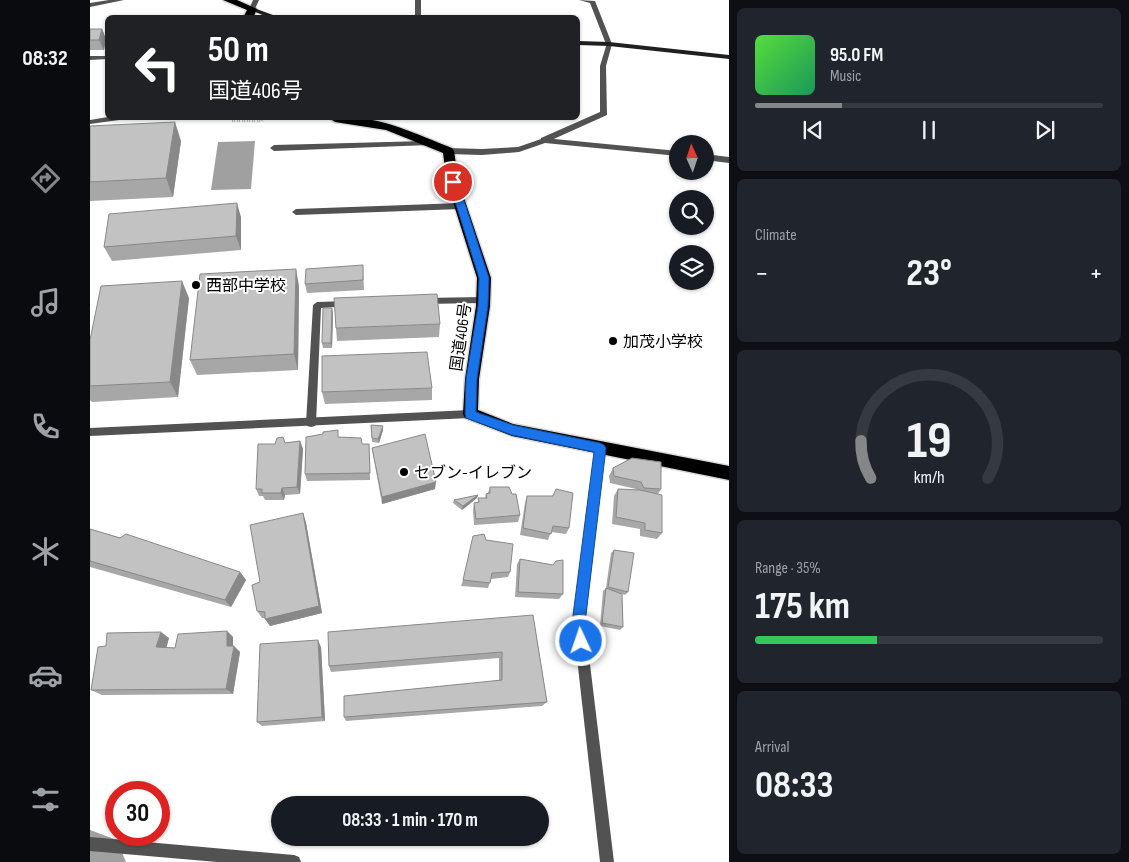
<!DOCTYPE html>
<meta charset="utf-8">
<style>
body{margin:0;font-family:"Sofia Sans Condensed","Noto Sans JP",sans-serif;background:#20242c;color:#f1f3f6;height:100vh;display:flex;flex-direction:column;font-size:19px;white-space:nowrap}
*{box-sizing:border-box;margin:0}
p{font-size:16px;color:#9ea1a6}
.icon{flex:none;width:28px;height:28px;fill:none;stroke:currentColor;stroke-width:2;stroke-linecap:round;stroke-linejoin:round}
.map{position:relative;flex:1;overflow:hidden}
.details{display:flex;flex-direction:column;gap:8px;padding:8px;background:#0d0f14;width:400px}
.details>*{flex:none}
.hud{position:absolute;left:15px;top:15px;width:475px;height:105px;border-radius:8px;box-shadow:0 1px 4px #0004;background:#202124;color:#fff;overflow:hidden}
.needle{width:32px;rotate:357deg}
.tools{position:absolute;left:579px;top:135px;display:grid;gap:10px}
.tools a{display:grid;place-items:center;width:45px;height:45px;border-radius:50%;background:#171b24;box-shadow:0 1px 4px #0004;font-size:25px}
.speed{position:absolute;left:15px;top:781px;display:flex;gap:10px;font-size:25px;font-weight:700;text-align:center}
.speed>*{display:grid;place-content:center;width:65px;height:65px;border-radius:50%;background:#171b24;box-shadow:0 1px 4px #0004;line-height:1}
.speed .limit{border:8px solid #d22;background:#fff;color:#111}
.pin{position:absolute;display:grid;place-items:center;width:42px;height:42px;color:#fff;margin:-21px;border:2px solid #fff;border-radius:50%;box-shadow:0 1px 5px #0007}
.me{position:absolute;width:55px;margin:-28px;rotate:357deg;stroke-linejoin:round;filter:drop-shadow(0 0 4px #0008)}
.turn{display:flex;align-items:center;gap:18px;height:105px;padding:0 20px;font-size:22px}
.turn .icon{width:65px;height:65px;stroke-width:2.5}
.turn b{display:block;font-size:35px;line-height:42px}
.big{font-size:38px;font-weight:700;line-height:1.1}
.details .widget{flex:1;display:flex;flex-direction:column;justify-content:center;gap:8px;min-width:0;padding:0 18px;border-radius:8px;background:#20242c}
.details .dial{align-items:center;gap:0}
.dial svg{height:130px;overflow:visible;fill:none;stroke:#363941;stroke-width:7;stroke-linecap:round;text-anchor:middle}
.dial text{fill:#f1f3f6;stroke:none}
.song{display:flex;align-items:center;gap:15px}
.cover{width:60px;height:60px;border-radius:8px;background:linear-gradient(135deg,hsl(110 70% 55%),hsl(150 70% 35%))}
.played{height:5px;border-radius:2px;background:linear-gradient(90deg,#858687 25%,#363941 25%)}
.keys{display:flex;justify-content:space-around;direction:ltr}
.heat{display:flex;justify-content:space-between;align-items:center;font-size:28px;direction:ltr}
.charge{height:8px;border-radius:4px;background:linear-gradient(90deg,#34c759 35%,#363941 0)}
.trip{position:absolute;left:181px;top:796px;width:278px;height:50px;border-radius:25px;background:#171b24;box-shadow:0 1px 4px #0004;font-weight:700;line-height:50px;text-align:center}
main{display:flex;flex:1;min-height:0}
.tab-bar{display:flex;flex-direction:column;width:90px;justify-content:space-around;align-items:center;background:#090b0e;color:#9ea1a6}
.tab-bar .icon{width:35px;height:35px}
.tab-bar .current{color:#858687}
.tab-bar b{font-size:22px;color:#f1f3f6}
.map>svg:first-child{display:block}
.water{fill:#a0a0a0}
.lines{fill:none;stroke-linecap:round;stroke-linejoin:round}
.river{fill:#a0a0a0;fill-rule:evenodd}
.highway-casing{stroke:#dbdbdb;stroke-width:3}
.path{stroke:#747474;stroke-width:2.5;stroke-dasharray:0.5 2;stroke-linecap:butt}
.lane{fill:#525252;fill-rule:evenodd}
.street{fill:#525252;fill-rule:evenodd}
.secondary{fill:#1f1f1f;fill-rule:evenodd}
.highway{fill:#000;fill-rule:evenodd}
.wall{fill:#a7a7a7}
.shaded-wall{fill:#888}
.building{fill:#c2c2c2;stroke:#888}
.route{fill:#1a73e8;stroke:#114b97}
.poi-dot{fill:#000;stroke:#fff;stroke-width:2}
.labels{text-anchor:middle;stroke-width:4;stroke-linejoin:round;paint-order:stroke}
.poi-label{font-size:16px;fill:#000;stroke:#fff;text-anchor:start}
.street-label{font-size:16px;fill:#000;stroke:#fff}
</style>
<main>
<nav class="tab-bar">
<b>08:32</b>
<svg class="icon current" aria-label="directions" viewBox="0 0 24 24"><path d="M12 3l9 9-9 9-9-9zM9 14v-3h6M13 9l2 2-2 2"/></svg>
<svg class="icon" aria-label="music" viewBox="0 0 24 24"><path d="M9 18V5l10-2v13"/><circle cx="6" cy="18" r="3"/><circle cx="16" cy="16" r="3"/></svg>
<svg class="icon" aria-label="phone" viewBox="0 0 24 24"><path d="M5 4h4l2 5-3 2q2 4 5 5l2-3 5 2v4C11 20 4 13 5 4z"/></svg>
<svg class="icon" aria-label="climate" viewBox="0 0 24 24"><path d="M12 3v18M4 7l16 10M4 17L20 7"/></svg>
<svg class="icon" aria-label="car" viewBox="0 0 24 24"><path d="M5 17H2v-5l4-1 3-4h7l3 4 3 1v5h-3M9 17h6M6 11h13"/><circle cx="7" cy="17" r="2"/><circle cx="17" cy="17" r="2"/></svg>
<svg class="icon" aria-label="filters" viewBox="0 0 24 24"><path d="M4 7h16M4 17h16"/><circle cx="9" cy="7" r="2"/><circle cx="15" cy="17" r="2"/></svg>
</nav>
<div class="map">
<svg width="639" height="862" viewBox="0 0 639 862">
<rect width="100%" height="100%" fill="#fff"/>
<!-- water -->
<path class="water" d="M165,141L161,189L121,190L128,142Z"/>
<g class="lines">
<!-- river -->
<path class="river" d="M0,830L27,840L36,862H0Z"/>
<defs>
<g id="highway">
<path d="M133,0H147L167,9L163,18H153L157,10Z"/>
<path d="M239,118C282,112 324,133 362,148L364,151L369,183L401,278L400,306L389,379L388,410L423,424L639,466V480L422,436L375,418L373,414L375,379L386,306L387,278L357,183L353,153L296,130L245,122Z"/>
</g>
</defs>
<!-- highway casing -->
<use href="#highway" class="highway-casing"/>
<!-- path -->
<path class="path" d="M142,121H172L173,118"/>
<!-- lane -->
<g class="lane">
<path d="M163,0H169L165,9L162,11L159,9Z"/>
<rect x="325" y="0" width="6" height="18"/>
<path d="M517,43L522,44L516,66L517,115L457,142H451V138L510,112V66Z"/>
<path d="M0,56H15L17,57L18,59L0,60Z"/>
<path d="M336,141L340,143L339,145L184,151L180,148L184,145Z"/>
<path d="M371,203L375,206L371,209L206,215L202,212L206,209Z"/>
<path d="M393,297L397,300L393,303L334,304L330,301L334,298Z"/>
<path d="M257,301L260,302L261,304L260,306L231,308L226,423L225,426L221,427L217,426L216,423L223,305L227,302Z"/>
</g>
<!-- street -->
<g class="street">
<path d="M19,0H34L0,7V3Z"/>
<path d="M489,0L505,1L522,44L521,45L516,44L500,3Z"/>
<path d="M18,117L33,118L29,120L0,124V120Z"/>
<path d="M454,138L588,151V156L455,143L429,152L392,155L358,154L354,151L358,148L392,149L428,147Z"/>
<path d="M615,154L639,157V163L615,160Z"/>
<path d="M380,410L383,411L385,414L383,417L380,418L0,436V428Z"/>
<path d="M510,445L514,446L515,449L495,623L524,862H510L483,623L505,449L506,446Z"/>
<path d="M0,837L204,855L209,857L211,862H127L0,851Z"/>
</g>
<!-- secondary -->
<g class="secondary">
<path d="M160,8H164L191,18H180L160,10Z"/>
<path d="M488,41L519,42L639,55V59L519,46L488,45Z"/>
</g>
<!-- highway -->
<use href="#highway" class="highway"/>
</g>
<!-- wall -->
<g class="wall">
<path d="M0,29H12L16,39L14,50H0Z"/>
<path d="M0,126L91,141L83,197L0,201Z"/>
<path d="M151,217V250L22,261L14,247Z"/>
<path d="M273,265L274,290L217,293L215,284Z"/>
<path d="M209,286L208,370L107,375L100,360Z"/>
<path d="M99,298L88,397L2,402L0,400V386Z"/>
<path d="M243,313L242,348H233L232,343Z"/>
<path d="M350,324L349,337L247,341L246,328Z"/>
<path d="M342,388V400L235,404L232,392Z"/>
<path d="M281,425L293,426V430L289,443L282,442Z"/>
<path d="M250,437L272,444H279L280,480L217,481L215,474Z"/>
<path d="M210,441L213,449L210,494L195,495L194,500H175L173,496H169L166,489L195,443Z"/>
<path d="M282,448L345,489L292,504Z"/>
<path d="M523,468L571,489L568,494L572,533L567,539L550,536V529L522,524L524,496L528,489L547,490L546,489L520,483L519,476Z"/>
<path d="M400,487L430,515L428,522L384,525L383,510L384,503L388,502V498H395L396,494L398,493Z"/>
<path d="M388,495L387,498L372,510L363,503L364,500Z"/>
<path d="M437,496L479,528L476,534L461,532L458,540L430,535L435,503Z"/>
<path d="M213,513L216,523L232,613L180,626L175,618H172L167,611L170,582Z"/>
<path d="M0,529L150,572L156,580L141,607L0,567Z"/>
<path d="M396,540L420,572L418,577L401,579L398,588L371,586L373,580Z"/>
<path d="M524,550L538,592L535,595L532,594L533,627L530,630L510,626L513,591L516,588L521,553Z"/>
<path d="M430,559L473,594L469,599L425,597L427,564Z"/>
<path d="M443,615L457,702L452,706L256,721L254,717L409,680V658L241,672L239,666Z"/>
<path d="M137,631L143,637V646H144L150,652L143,694L12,695L1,690L16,646L79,638L76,647L85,648Z"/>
<path d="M231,647L235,721L172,726L167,722Z"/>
</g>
<!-- shaded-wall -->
<g class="shaded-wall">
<path d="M12,29L16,39L14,50L9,40Z"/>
<path d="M85,122L91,141L83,197L76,178Z"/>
<path d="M147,203L151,217V250L146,236Z"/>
<path d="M206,269L209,286L208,370L204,354Z"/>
<path d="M92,281L99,298L88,397L80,382Z"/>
<path d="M242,308L243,313L242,348L241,343Z"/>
<path d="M293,426V430L289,443L288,439Z"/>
<path d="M210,441L213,449L210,494L207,487Z"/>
<path d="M346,482L345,489L292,504V497Z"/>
<path d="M192,488L195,495L194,500L191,493Z"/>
<path d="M388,495L387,498L372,510L373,506Z"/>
<path d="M213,513L216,523L232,613L180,626L175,619Z"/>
<path d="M150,572L156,580L141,607L135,600Z"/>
<path d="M137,631L143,637V652L144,646L150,652L143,694L136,689Z"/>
<path d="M71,632L79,638L75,653L66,647Z"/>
<path d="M228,640L231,647L235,721L232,717Z"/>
</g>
<!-- building -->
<g class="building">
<path d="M0,29H12L9,40H0Z"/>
<path d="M85,122L76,178L0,182V126Z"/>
<path d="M147,203L146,236L14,247L19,214Z"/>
<path d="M273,265V280L215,284L216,269Z"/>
<path d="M206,269L204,354L100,360L110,274Z"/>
<path d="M92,281L80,382L0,386V340L11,286Z"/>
<path d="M347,294L350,324L246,328L244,298Z"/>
<path d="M233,308H242L241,343H232Z"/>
<path d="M337,352L342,388L232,392V356Z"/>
<path d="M281,425L293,426L288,439L282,438Z"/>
<path d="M248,430V437L271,438L272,444H279L280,473L215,474L216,437L233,434V432Z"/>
<path d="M335,434L346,482L292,497L282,448Z"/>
<path d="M193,437L195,443L210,441L207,487L192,488L191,493H172V489H166L168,444H185L187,438Z"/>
<path d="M542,458L571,462V489L554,488L551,482L524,476L523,468Z"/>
<path d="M400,487H419L422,494H426L430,515L386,519L384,503L389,502L388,498H397L396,494L400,493Z"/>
<path d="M466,489L483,493L479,528L463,526L461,534L433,528L437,496H463Z"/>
<path d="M528,489L550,490L572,495V533L555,530V523L526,517Z"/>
<path d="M388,495L373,506L364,500Z"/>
<path d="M213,513L229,606L175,619V612L167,611L162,585L170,582L160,525Z"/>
<path d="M0,529L30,538L36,534L150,572L135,600L0,561Z"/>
<path d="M394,534L396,540L423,544L420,572L402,573L400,583L373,580L383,536Z"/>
<path d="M524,550L544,553L538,592L518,587Z"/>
<path d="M430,559L463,565L466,561L473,560V594L428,592Z"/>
<path d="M516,588L532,594L533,627L512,623Z"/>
<path d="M443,615L457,702L254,717V696L412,680V652L239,666L238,632Z"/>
<path d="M137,631V646H144L136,689L1,690L8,647L16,646L17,633L71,632L66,647L85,648L88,634Z"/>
<path d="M228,640L232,717L167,722L170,644Z"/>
</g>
<!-- route -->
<path class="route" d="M363,179L368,182L399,278L398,306L387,379L386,412L423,425L510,443L514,445L516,448L495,623L498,641L496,646L491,648L486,646L482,623L504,452L422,435L376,418L375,414L376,379L388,306L389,278L359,182Z"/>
<!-- markers -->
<g class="poi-dot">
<circle cx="106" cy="285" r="5"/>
<circle cx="523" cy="341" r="5"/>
<circle cx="314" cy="472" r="5"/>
</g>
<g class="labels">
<!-- poi labels -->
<g class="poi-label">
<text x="116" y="291">西部中学校</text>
<text x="533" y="347">加茂小学校</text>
<text x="324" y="478">セブン-イレブン</text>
</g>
<!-- street labels -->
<g class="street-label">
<text transform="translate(370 337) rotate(-82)" y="6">国道406号</text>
</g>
</g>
</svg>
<div class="tools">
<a><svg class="needle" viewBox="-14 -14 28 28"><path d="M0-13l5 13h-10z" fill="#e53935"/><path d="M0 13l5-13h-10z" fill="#9ea1a6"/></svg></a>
<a><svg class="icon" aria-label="search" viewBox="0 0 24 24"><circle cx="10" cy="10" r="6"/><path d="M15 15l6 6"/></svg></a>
<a><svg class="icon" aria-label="layers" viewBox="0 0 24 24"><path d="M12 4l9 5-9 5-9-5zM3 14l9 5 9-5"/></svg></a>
</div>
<div class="speed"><div class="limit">30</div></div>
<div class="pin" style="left:363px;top:182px;background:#d93025"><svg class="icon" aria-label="arrive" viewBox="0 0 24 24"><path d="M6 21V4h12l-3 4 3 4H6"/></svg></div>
<svg class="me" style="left:491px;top:641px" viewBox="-20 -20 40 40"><circle r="17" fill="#1a73e8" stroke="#fff" stroke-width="3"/><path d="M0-11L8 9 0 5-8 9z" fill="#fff"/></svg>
<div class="trip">08:33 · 1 min · 170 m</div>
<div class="hud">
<div class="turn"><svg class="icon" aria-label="left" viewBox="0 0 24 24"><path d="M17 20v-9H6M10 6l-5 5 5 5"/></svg><div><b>50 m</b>国道406号</div></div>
</div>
</div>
<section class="details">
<div class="widget">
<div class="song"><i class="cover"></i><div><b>95.0 FM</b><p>Music</p></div></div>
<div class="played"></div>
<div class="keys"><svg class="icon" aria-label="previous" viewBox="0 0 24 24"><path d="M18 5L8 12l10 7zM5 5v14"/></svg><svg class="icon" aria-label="pause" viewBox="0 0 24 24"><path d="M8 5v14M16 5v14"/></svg><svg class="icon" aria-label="next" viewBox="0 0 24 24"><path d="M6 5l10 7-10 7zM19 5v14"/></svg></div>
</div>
<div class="widget"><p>Climate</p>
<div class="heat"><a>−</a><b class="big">23°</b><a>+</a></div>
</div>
<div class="widget dial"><svg viewBox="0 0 100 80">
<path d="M14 69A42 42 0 1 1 86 69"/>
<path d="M14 69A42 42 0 0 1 8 46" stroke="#858687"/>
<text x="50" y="56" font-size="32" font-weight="700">19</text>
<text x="50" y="72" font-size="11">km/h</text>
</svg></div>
<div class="widget"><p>Range · 35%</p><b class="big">175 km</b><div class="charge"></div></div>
<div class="widget"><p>Arrival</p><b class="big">08:33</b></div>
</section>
</main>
